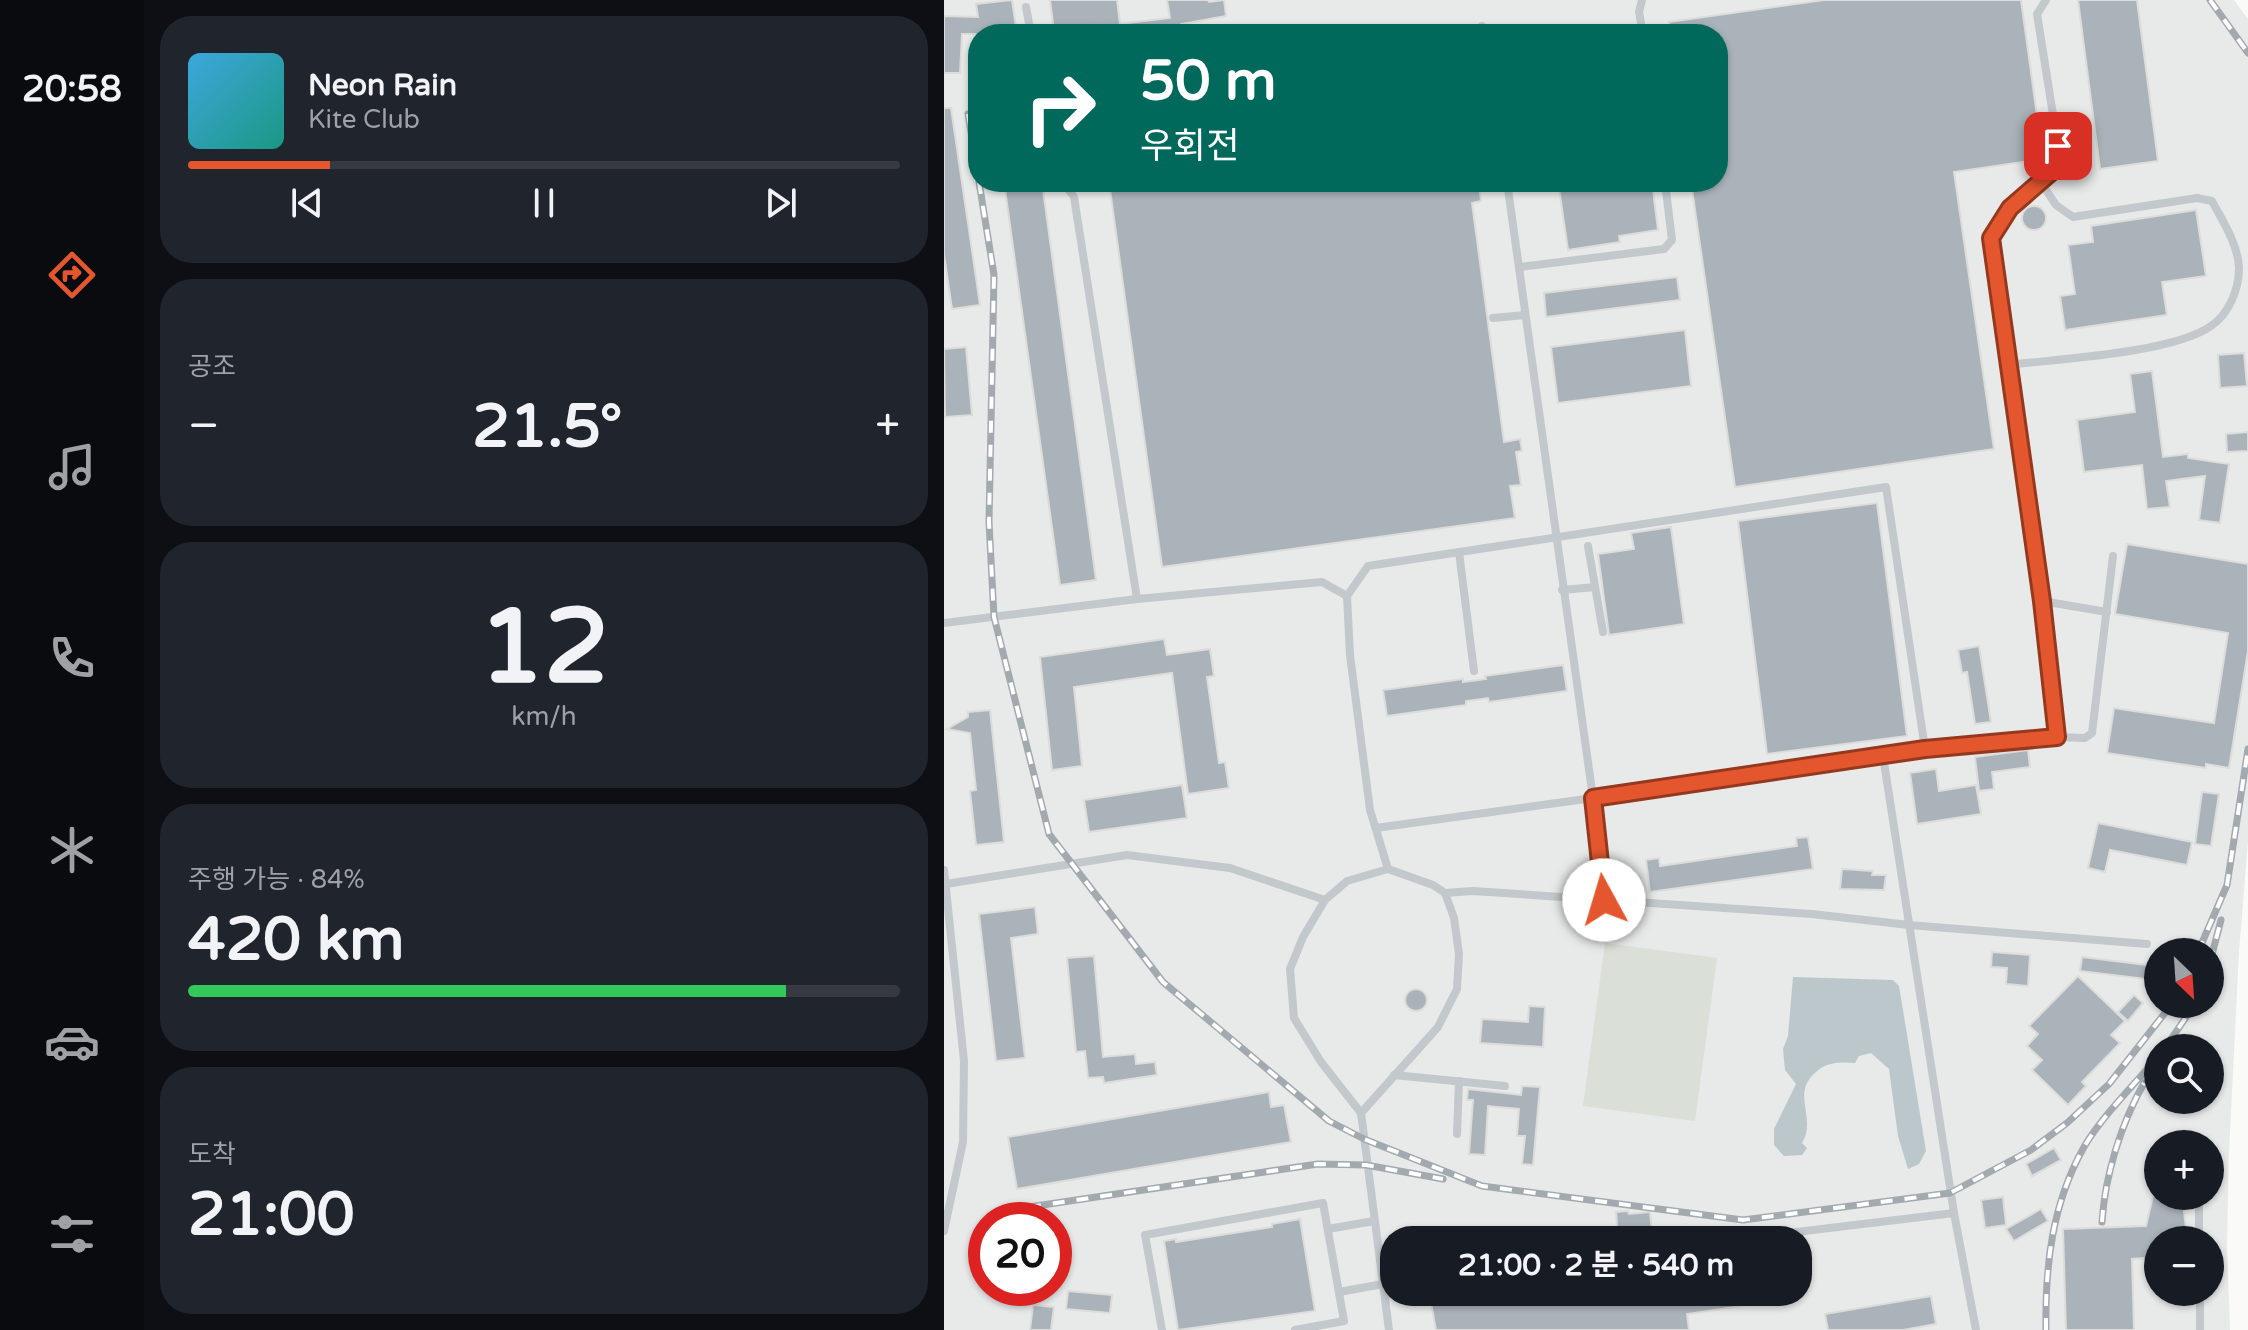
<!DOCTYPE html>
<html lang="ko">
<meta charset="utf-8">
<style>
body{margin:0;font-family:"Varela Round","Noto Sans KR",sans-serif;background:#20242c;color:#f1f3f6;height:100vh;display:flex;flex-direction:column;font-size:30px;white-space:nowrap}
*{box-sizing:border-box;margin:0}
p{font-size:26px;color:#9ea1a6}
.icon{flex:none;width:44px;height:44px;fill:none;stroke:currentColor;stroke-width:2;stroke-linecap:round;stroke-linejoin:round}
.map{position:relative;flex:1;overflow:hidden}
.sheet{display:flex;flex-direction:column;gap:16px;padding:16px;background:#0d0f14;width:800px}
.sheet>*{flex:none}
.hud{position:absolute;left:24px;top:24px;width:760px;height:168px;border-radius:32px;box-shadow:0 2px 6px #0004;background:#00695c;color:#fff;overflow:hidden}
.needle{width:52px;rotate:155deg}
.buttons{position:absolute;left:1200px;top:938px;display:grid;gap:16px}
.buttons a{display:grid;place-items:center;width:80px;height:80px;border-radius:50%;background:#171b24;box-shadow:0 2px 6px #0004;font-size:40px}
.speed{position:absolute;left:24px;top:1202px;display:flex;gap:16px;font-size:40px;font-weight:700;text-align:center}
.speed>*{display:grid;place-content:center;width:104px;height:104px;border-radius:50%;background:#171b24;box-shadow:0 2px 6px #0004;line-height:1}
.speed .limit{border:12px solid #d22;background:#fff;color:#111}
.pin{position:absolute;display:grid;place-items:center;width:68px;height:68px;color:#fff;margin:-34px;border-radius:16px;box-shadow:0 4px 12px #0006}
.me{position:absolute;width:88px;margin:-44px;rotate:354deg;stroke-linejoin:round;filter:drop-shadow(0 0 6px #0008)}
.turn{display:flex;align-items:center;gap:28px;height:168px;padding:0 40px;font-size:36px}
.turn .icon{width:104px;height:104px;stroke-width:2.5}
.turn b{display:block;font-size:56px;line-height:68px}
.big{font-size:60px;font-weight:700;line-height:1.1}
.sheet .tile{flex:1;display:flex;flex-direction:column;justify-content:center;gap:12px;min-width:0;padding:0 28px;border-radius:32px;background:#20242c}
.sheet .dial{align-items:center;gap:0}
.dial b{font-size:104px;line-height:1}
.song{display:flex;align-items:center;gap:24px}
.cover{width:96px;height:96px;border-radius:12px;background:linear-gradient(135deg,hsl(200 70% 55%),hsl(170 70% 35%))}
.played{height:8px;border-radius:4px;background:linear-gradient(90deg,#e4572e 20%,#363941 20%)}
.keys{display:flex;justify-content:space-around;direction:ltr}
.heat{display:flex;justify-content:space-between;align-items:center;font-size:44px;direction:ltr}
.charge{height:12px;border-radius:6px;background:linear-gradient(90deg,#34c759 84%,#363941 0)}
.trip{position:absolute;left:436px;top:1226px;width:432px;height:80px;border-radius:32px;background:#171b24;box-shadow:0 2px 6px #0004;font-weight:700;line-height:80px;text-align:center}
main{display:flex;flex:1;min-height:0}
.menu{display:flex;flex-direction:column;width:144px;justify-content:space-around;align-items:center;background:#090b0e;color:#9ea1a6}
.menu .icon{width:56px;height:56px}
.menu .active{color:#e4572e}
.menu b{font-size:36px;color:#f1f3f6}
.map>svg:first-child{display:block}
.built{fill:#e8e9e9;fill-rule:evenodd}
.green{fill:#dadfd7}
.water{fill:#bbc7cb}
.building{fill:#aab3b9;stroke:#dcdcda;stroke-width:2}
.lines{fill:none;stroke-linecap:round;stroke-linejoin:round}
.service{stroke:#c3c8cc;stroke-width:8}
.rail-casing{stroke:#a2aab0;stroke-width:7}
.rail{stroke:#fff;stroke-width:4;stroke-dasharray:12;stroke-linecap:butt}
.route-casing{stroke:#94391e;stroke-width:20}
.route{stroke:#e4572e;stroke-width:14}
</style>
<main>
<nav class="menu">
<b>20:58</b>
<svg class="icon active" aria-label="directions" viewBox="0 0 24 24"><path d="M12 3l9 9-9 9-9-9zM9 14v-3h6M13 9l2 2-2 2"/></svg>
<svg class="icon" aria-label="music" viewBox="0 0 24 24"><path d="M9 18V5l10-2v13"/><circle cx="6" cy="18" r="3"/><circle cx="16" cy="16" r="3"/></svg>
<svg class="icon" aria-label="phone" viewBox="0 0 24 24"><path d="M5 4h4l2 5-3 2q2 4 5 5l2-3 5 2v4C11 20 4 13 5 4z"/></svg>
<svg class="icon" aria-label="climate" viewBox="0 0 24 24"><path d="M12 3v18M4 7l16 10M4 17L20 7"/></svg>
<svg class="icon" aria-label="car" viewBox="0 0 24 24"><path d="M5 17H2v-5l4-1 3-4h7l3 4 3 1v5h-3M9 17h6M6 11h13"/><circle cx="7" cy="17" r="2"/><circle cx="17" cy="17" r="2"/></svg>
<svg class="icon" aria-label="filters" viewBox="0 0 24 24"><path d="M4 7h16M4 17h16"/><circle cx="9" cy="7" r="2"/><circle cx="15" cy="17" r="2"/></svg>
</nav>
<section class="sheet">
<div class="tile">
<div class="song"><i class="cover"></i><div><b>Neon Rain</b><p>Kite Club</p></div></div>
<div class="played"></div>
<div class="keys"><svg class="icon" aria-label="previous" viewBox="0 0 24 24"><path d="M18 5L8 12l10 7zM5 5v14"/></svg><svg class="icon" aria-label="pause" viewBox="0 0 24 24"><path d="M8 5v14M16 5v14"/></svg><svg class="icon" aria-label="next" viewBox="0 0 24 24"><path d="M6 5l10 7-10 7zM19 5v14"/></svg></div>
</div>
<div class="tile"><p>공조</p>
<div class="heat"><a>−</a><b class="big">21.5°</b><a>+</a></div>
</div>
<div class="tile dial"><b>12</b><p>km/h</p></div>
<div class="tile"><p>주행 가능 · 84%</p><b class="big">420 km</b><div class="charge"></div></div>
<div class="tile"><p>도착</p><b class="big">21:00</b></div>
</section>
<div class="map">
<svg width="1304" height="1330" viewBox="0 0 1304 1330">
<rect width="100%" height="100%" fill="#fafaf8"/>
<!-- built -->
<path class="built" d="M0,0H1290L1304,19V841L1295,952L1285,1153L1283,1245L1286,1330H0ZM34,34H774V182H34ZM1214,952H1266V1004H1214ZM1214,1048H1266V1100H1214ZM1214,1144H1266V1196H1214ZM42,1220H110V1288H42ZM450,1240H854V1292H450ZM1214,1240H1266V1292H1214Z"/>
<!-- green -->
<path class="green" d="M661,943L773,958L751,1121L639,1106Z"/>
<!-- water -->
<path class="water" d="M849,977L949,980L955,986L982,1151L975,1164L964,1169L954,1136L945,1069L927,1053L915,1056L911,1063C897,1062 883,1062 873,1071C845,1094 874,1117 858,1143L863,1148L858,1155L840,1156L830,1145V1129L852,1084L841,1070L839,1049L844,1036Z"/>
<!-- building -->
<g class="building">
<path d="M68,0L73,34H18L16,73H0V16L34,17L32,4Z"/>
<path d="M106,0H173L176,24L226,18L223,0H264L265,2L280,0L282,16L237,24L238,34H153L152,25L110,31Z"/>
<path d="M880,0H1077L1099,159L1010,172L1050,449L791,487L747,182H774V34H726L725,22Z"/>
<path d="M1134,0H1193L1214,161L1156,169Z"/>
<path d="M0,108H7L36,305L8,309L0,254Z"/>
<path d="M60,182H98L152,580L116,585Z"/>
<path d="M165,182H535L537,201L528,203L560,442L576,439L578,451L572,452L577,485L566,486L571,518L218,567Z"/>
<path d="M614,182H708L714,230L675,236L676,242L624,250Z"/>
<circle cx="1090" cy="218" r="12"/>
<path d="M1252,210L1262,276L1218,282L1223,315L1121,330L1116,296L1131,294L1124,245L1149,242L1147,226Z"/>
<path d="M733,277L736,300L602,317L600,293Z"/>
<path d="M741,330L747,386L614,403L607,347Z"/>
<path d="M22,347L28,415L1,417L0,349Z"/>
<path d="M1300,353L1303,386L1276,388L1274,355Z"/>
<path d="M1208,371L1219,457L1244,454V458L1285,464L1276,523L1255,520L1261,476L1222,481L1226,507L1203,509L1198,465L1140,472L1133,420L1191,412L1186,374Z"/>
<path d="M1304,432V451L1283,452L1282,434Z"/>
<path d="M933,503L963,736L823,754L794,521Z"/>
<path d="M727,527L740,624L665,635L654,554L690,549L687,533Z"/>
<path d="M1183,544L1304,564V651L1285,768L1262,764V768L1163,753L1170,708L1270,723L1284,633L1171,614Z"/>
<path d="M220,639L223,655L266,649L270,676L263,677L275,763L281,762L285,788L244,794L228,673L130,687L138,766L108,770L96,657Z"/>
<path d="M1035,646L1047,722L1031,724L1023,672L1018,673L1014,650Z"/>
<path d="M619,665L623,691L545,702L544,698L522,701V705L443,716L439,690L519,679V682L542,679L541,676Z"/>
<path d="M46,710L60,842L32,845L26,791L32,790L26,733L3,729L24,717V712Z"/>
<path d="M1084,750L1086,767L1048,772L1050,789L1035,791L1031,757Z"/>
<path d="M992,769L995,791L1032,785L1037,814L973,824L966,773Z"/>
<path d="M238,785L243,818L145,832L140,800Z"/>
<path d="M1258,792L1275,794L1267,846L1251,844Z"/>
<path d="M1154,823L1248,842L1243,865L1166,850L1161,872L1144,868Z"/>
<path d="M864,837L869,869L706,892L702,860L715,858L716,866L853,846L852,838Z"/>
<path d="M898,869L929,871L928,875H942L940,890L896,889Z"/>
<path d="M91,907L94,934L67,938L81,1058L52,1061L35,914Z"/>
<path d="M1048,952L1086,955L1084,986L1062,984L1063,968L1047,967Z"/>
<path d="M150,956L159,1057L191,1054L192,1064L211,1062L213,1075L160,1083L159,1077L144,1078L141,1051L132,1052L123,958Z"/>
<path d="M1138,957L1211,966L1210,980L1136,971Z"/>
<path d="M1134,976L1181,1021L1167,1035L1176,1043L1138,1082L1142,1086L1124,1105L1088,1070L1098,1060L1083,1046L1094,1034L1085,1026Z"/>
<circle cx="472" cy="1000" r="11"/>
<path d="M1190,995L1199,1003L1184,1021L1174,1012Z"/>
<path d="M585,1006L601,1007L599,1047L536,1043L538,1019L584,1022Z"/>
<path d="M578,1086L596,1087L589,1165L578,1164L581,1136H573L575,1109L544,1106L541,1155L525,1154L529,1100H523L524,1089L577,1095Z"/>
<path d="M325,1092L327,1107L340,1105L347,1142L73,1189L64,1137Z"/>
<path d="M1110,1148L1117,1160L1088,1176L1082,1164Z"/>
<path d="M1209,1196H1238L1242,1228L1240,1240H1214V1257L1188,1259L1190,1330H1122L1119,1229L1202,1226Z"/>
<path d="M1059,1197L1062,1225L1041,1228L1037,1200Z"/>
<path d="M1097,1209L1104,1221L1070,1241L1062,1229Z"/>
<path d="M684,1211L685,1214L706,1212L708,1233L686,1234V1238L674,1239L672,1212Z"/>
<path d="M356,1219L371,1311L234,1330L220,1241L232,1239V1242L328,1227V1224Z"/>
<path d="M124,1291L168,1295L166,1313L122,1309Z"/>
<path d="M573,1292H845V1299L743,1314L745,1330H492L487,1303Z"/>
<path d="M987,1296L992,1324L959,1330H884L881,1314Z"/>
<path d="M89,1305L110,1307L107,1330H86Z"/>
</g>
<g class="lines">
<!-- service -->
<g class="service">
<path d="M698,0L695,12L699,34"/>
<path d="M82,7L87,34"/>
<path d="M538,26L539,34"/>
<path d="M119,182L130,197L193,599"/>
<path d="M563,182L649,798L981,749L1113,737L1098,601L1047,238L1066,208L1112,168L1114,146L1093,14L1102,0"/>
<path d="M576,267L720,249L728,240L721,182"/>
<path d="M549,318L581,315"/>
<path d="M1064,365C1114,359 1229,353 1267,326C1285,314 1295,289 1295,268C1294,244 1279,222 1268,201L1253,198L1129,217L1112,205L1096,181"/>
<path d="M644,546L659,632"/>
<path d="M515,552L530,671"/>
<path d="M618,590L651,587"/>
<path d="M1098,601L1163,612"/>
<path d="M0,623L193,599L378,582L403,596"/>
<path d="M1113,737L1141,738L1148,733L1169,556"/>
<path d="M432,828L649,798L660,900"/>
<path d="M444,869L426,810L406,655L403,596L424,566L942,487L981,749"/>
<path d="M0,870L20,1061L19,1142L0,1231"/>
<path d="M2,884L183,855L286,868L381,900"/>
<path d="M501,893L529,891L868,914L965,925L1203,944"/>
<path d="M450,1075L561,1086"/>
<path d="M417,1113L494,1027L513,989L515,954L510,918L501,893L489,885L444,869L403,881L381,900L359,937L346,969L350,1018L377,1062L417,1113L445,1330"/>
<path d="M513,1134L515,1081"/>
<path d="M1255,1196V1240"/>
<path d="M1010,1213L1032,1330"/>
<path d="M384,1229L430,1221"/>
<path d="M787,1240L1010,1213L939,756"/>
<path d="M395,1292L439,1284"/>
<path d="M1256,1292V1330"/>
<path d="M218,1330L201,1235L379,1203L400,1321L351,1330"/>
</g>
<defs>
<g id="rail">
<path d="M1266,0L1304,53"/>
<path d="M24,114L34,174"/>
<path d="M35,182L50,275L45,522L50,617L105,834L219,982L385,1121L420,1139L538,1186L799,1220L1006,1193L1087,1150L1123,1123L1165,1084L1228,1004"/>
<path d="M1254,952L1283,885L1304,749"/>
<path d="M1266,962L1277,920"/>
<path d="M1221,1048L1251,1004"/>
<path d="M85,1207L374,1164L422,1165L499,1179"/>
<path d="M1158,1222C1161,1175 1177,1124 1200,1083"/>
<path d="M1102,1330C1101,1265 1108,1204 1140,1147C1156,1119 1192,1082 1214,1057"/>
</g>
</defs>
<!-- rail casing -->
<use href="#rail" class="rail-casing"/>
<!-- rail -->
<use href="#rail" class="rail"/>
</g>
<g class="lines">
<defs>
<path id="route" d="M660,900L649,798L981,749L1113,737L1098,601L1047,238L1066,208L1112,168L1114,146"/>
</defs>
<!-- route casing -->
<use href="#route" class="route-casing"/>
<!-- route -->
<use href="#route" class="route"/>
</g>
</svg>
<div class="buttons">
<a><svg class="needle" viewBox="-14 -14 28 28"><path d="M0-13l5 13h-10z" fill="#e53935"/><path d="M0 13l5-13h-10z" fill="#9ea1a6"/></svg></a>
<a><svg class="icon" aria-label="search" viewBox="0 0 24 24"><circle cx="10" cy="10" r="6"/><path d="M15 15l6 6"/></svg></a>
<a>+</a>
<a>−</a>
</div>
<div class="speed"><div class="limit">20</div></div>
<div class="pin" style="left:1114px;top:146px;background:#d93025"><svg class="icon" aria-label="arrive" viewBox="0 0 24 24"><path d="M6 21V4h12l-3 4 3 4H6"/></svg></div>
<svg class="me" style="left:660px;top:900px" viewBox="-20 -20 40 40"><circle r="19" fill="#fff"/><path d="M0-13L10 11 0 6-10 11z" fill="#e4572e"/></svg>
<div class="trip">21:00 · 2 분 · 540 m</div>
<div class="hud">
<div class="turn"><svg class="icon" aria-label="right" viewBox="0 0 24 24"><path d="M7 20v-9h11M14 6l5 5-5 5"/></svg><div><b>50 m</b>우회전</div></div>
</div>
</div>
</main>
